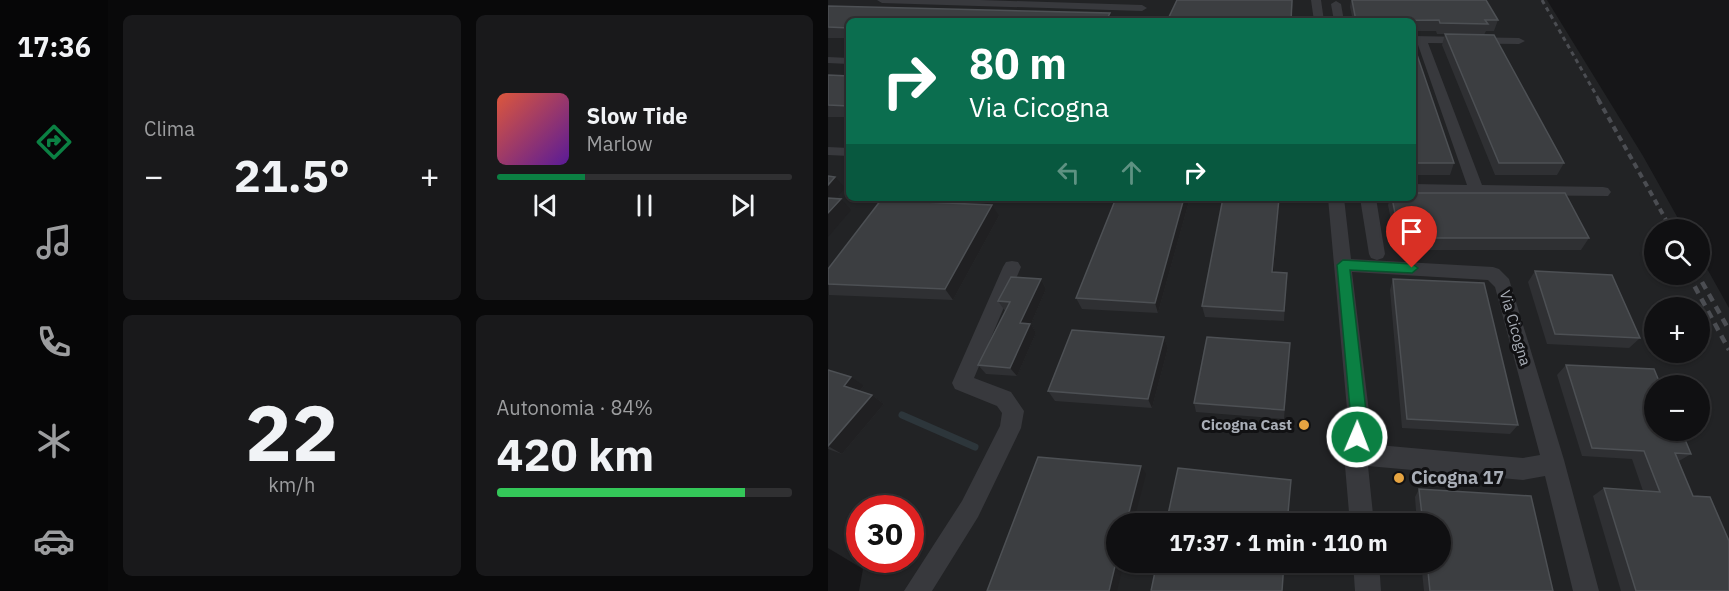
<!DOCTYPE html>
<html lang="it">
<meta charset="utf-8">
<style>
body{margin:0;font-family:"IBM Plex Sans",sans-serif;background:#19191b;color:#f1f3f6;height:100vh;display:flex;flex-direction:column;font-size:22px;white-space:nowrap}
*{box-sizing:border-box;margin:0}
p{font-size:20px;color:#9c9d9f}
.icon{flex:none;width:33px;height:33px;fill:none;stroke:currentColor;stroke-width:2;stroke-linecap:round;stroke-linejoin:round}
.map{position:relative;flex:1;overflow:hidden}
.sheet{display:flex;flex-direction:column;gap:15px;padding:15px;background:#09090a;width:720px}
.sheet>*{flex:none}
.top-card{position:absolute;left:18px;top:18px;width:570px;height:183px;border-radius:9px;box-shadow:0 2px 4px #0004,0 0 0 2px #303032;background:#0b6e4f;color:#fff;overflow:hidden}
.tools{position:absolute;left:816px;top:219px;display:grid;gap:12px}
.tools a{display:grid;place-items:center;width:66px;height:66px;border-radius:50%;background:#101012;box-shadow:0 2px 4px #0004,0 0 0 2px #303032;font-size:30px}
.speed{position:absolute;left:18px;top:495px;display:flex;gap:12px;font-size:30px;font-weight:700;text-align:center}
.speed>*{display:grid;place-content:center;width:78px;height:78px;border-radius:50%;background:#101012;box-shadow:0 2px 4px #0004,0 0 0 2px #303032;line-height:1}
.speed .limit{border:9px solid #d22;background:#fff;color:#111}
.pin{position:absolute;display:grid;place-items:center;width:51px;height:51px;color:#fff;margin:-62px -26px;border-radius:50% 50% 50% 0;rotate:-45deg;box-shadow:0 0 6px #0007}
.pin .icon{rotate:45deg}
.me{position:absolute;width:66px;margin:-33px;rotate:1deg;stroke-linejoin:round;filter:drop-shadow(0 0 4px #0008)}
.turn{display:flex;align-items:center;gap:21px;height:126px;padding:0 24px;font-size:27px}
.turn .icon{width:78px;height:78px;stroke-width:2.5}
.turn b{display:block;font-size:42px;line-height:51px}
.lanes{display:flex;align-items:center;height:57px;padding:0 24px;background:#0003;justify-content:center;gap:30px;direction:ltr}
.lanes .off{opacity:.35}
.big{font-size:45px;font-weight:700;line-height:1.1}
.sheet .widget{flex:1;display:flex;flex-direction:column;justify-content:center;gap:9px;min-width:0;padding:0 21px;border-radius:9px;background:#19191b}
.sheet .dial{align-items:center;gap:0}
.dial b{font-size:78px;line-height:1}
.song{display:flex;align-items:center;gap:18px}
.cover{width:72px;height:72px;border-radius:9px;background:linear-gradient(135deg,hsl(10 70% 55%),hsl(270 70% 35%))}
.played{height:6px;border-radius:3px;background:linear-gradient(90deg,#0b8043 30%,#303032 30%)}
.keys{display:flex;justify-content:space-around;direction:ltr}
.heat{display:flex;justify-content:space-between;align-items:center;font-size:33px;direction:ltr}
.charge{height:9px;border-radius:4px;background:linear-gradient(90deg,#34c759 84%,#303032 0)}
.sheet .tiles{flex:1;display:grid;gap:15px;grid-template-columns:repeat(2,1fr)}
.trip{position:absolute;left:278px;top:513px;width:345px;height:60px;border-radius:30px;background:#101012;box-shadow:0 2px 4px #0004,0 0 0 2px #303032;font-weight:700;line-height:60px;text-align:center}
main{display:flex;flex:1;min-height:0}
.dock{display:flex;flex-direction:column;width:108px;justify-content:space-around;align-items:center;background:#060607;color:#9c9d9f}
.dock .icon{width:42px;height:42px}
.dock .current{color:#0b8043}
.dock b{font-size:27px;color:#f1f3f6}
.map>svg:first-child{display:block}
.built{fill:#222325;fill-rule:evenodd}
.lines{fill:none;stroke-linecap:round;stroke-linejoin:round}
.stream{stroke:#2d363b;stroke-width:7}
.minor{fill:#38393d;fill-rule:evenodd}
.rail-far2{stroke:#4b4d52;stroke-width:3;stroke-dasharray:4.5 4;stroke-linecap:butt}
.rail-far1{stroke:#4b4d52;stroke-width:4;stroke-dasharray:6 4.5;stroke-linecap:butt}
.rail{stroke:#4b4d52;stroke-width:4.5;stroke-dasharray:8 6;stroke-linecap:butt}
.wall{fill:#2f3033}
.shaded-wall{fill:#202022}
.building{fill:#3c3e41;stroke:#4d5054;stroke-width:1.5}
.route{fill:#0b8043;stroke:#07532c;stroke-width:1.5}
.poi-dot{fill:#e6a441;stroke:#111113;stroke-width:2}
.labels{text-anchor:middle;stroke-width:6;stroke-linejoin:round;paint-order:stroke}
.street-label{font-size:15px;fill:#a9aeb7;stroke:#111113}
.poi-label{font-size:15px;font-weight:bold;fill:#a9aeb7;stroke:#111113;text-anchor:end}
.near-poi-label{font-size:18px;font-weight:bold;fill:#a9aeb7;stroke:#111113;text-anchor:start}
</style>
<main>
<nav class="dock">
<b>17:36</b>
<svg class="icon current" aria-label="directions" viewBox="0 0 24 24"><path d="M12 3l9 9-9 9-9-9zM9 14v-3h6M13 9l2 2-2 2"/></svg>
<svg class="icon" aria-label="music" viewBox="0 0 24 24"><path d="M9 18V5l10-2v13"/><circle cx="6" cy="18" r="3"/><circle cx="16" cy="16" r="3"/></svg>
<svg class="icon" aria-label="phone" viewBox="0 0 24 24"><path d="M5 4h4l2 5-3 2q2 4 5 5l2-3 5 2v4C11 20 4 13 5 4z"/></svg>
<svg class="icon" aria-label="climate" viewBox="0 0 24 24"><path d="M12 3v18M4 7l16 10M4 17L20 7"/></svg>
<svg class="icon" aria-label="car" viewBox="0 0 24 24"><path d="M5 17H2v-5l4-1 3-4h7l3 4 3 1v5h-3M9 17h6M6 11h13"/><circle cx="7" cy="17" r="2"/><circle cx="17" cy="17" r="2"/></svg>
</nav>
<section class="sheet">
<div class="tiles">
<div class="widget"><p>Clima</p>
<div class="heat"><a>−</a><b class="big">21.5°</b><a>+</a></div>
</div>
<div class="widget">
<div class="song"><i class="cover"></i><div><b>Slow Tide</b><p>Marlow</p></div></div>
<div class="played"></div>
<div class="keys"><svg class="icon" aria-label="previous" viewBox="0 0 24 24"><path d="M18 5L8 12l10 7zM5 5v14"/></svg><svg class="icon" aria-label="pause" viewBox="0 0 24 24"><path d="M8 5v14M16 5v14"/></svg><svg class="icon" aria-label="next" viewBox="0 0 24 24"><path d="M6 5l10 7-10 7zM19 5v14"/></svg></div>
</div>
<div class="widget dial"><b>22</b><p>km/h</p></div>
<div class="widget"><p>Autonomia · 84%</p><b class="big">420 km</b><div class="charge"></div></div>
</div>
</section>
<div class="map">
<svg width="901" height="591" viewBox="0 0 901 591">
<rect width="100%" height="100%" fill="#161618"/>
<!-- built -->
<path class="built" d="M0,0H719L815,156L856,229L826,230V274H872V256L901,308V591H31L35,569L0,548ZM21,21H585V198H21ZM826,308H872V352H826ZM826,386H872V430H826ZM32,508H82V560H32ZM288,524H612V562H288Z"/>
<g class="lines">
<!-- stream -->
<path class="stream" d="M74,415L147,447"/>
<!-- minor -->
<g class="minor">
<path d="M49,0H152L314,5L319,8L314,11L54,3Z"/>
<path d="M483,0H493L496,21H486Z"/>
<path d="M508,1L513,4L516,21H506L503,4Z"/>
<path d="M585,36L691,38L697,41L691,44L600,43L654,185L775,187L780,188L783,192L780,196L585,194V184L639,185L589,42H585Z"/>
<path d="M0,57L21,58V64L0,63Z"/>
<path d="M0,147L21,148V156L0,155Z"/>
<path d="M500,198H516L523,259L665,267L671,269L681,279L736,460L771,591H745L717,476L695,480L540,466L546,524H522L516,454L520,420ZM524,272L660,280L667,287L712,455L695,458L539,444L542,420Z"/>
<path d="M532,198H548L557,254L555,258L549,260L543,258L541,254Z"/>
<path d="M184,261L190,262L193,267L146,378L183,392L196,411L193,428L150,517L104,591H76L134,501L172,426L174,413L169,406L127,389L124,383L175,267L178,262Z"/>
<path d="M525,562H551L553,591H527Z"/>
</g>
<!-- rail-far2 -->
<path class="rail-far2" d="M714,0L771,100"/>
<!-- rail-far1 -->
<path class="rail-far1" d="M770,99L842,227"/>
<!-- rail -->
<g class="rail">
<path d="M841,225L844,230"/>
<path d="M860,274L901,350"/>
<path d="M874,282L901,330"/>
</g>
</g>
<!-- wall -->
<g class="wall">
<path d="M465,0L463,21H341V17Z"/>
<path d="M523,0H658L670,20L666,31H658L656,35L736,163L729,175H667L614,45L617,34H618H609L608,31H585V21H525L522,7Z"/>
<path d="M0,6L21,21V38H0Z"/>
<path d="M585,43L626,163L622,175H585Z"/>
<path d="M0,75L21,76V117H0Z"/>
<path d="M67,198H116L113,203L171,216L125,300L1,295L0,269Z"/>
<path d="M288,198H362L330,313L254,309L248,298Z"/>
<path d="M395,198H452L446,272L458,284L456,321L377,317L374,306Z"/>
<path d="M562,198H585L761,238L753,250H569L560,205Z"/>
<path d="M707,271L812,338L801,348L719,344L700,282Z"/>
<path d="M213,279L218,289L203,324L208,333L189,376L158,374L150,365L177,311L170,301Z"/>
<path d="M565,279L690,425L682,434L574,428L562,290Z"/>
<path d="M336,337L340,348L324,408L227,401L220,391Z"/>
<path d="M462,343L456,419L368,412L366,403Z"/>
<path d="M738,365L863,454L851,461L901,591H793L765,496L776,488L815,491L804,459L754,456L729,375Z"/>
<path d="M0,370L36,386L32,391L44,395L56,404L14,454L0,449Z"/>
<path d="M591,489L725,591H596L593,562H612V524H589L587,497Z"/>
</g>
<!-- shaded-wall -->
<g class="shaded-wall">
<path d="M282,13L284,21H278Z"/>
<path d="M7,177L17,188L0,208V185Z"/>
<path d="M100,198H116L106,214L97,202Z"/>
<path d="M356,198H362L330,313L327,303Z"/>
<path d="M451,198H452L445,283L444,272Z"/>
<path d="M13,199L23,210L0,237V213Z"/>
<path d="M164,205L171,216L125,300L117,289Z"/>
<path d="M213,279L218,289L203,324L208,333L189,376L182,368L192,323Z"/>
<path d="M336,337L340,348L324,408L320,399Z"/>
<path d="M23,377L36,386L28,395L16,386Z"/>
<path d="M44,395L56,404L14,454L0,446Z"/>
<path d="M313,466L318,474L305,524H298Z"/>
<path d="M288,562H296L289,591H281Z"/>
</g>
<!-- building -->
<g class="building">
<path d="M349,0H464L463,21H357V19L341,17Z"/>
<path d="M524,0H658L670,20H657L660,24L612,23L611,20L528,21Z"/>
<path d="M0,6L282,13L278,21H21V28L0,27Z"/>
<path d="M617,34L666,35L736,163H671Z"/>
<path d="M585,43L626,163H585Z"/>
<path d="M0,75L21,76V106L0,105Z"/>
<path d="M0,176L7,177L0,185Z"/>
<path d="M585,193H737L761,238H572L564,198H585Z"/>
<path d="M0,198L13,199L0,213Z"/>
<path d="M67,198H100L97,202L164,205L117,289L0,284V269L53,200H66Z"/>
<path d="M288,198H356L327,303L248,298Z"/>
<path d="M395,198H451L444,272L459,273L456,311L374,306Z"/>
<path d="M707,271L784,275L812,338L727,334Z"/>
<path d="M183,277L213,279L192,323L202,324L182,368L150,365L182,302L170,301Z"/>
<path d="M565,279L656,283L690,425L579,419Z"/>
<path d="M244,330L336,337L320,399L220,391Z"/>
<path d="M379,337L462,343L456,410L366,403Z"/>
<path d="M738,365L826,369L833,386H826V430H853L863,454L847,453L865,496L882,497L901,541V591H808L776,488L832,492L816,451L764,448Z"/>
<path d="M0,370L23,377L16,386L44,395L0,446Z"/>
<path d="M210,457L313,466L298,524H288V562L281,591H159Z"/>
<path d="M350,468L463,480L459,524H338Z"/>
<path d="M591,489L703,496L725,591H602L599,562H612V524H595Z"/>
<path d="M329,562H456L454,591H323Z"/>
</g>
<!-- route -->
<path class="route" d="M515,260L584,264L590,268L584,273L522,270L539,420L535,442L529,445L523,442L521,437L523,420L509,265Z"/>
<!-- markers -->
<g class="poi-dot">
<circle cx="476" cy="425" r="6"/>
<circle cx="571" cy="478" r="6"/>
</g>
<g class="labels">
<!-- street labels -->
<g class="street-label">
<text transform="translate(687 328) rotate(74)" y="5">Via Cicogna</text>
</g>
<!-- poi labels -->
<g class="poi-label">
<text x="464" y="430">Cicogna Cast</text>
</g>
<!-- near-poi labels -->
<g class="near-poi-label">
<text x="583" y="484">Cicogna 17</text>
</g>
</g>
</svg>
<div class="tools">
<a><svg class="icon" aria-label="search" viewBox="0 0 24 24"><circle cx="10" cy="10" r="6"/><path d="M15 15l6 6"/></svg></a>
<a>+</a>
<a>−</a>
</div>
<div class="speed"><div class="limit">30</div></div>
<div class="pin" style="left:584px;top:268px;background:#d93025"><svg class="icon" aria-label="arrive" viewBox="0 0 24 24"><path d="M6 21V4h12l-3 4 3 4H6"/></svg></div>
<svg class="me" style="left:529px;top:437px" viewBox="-20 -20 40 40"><circle r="17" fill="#0b8043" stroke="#fff" stroke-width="3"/><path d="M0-11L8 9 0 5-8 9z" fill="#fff"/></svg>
<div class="trip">17:37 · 1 min · 110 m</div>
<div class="top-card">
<div class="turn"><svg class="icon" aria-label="right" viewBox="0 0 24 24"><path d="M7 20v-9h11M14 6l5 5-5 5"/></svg><div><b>80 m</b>Via Cicogna</div></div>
<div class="lanes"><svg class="icon off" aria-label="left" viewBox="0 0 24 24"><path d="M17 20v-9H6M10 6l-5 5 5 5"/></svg><svg class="icon off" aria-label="ahead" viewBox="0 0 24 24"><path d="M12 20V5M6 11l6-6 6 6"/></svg><svg class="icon" aria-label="right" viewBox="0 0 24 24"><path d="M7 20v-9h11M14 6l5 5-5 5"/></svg></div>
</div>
</div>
</main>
